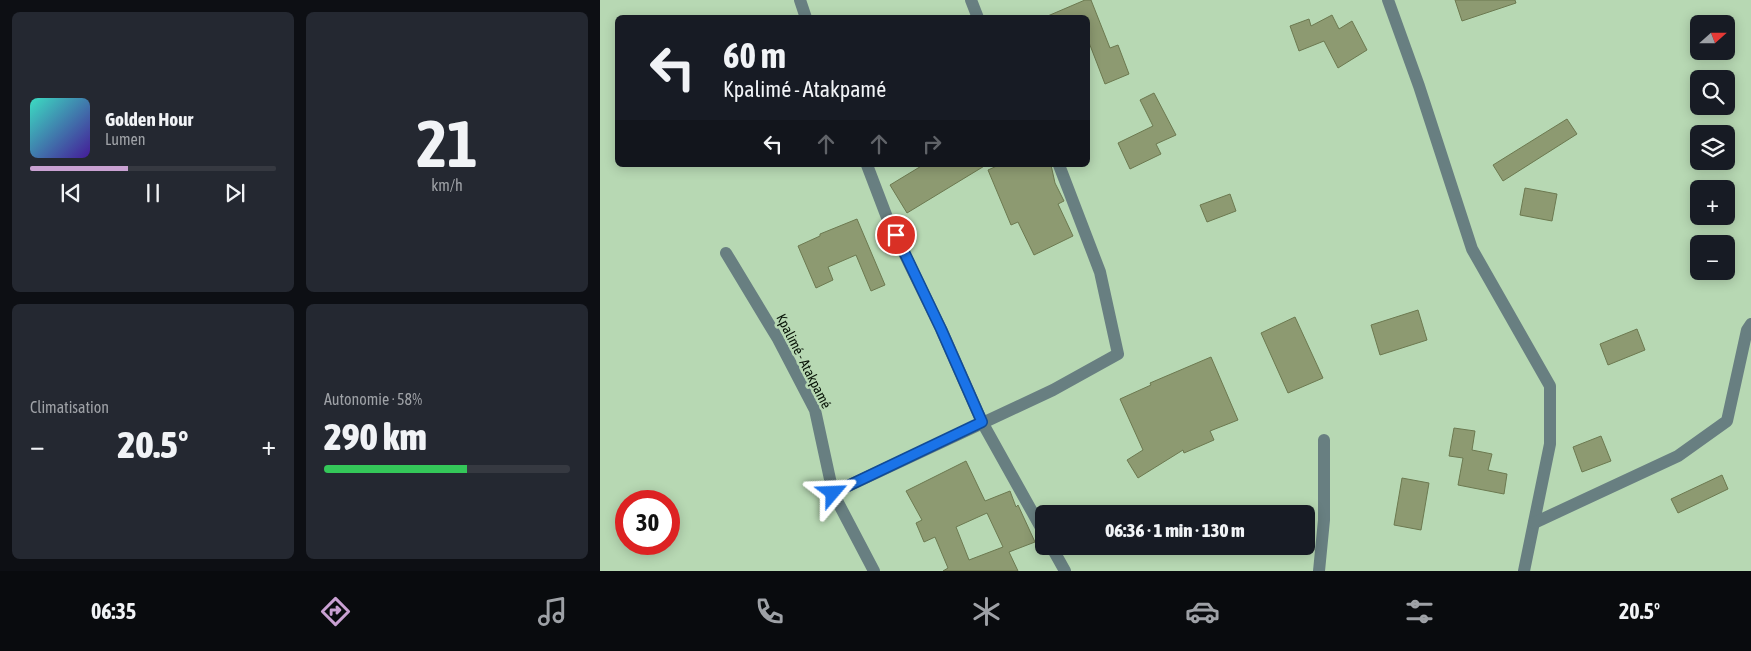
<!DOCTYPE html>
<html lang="fr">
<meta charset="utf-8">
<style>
body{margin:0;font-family:"Asap Condensed",sans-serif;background:#242831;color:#f1f3f6;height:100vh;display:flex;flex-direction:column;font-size:19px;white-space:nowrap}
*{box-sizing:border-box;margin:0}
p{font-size:16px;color:#9ea1a6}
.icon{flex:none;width:28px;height:28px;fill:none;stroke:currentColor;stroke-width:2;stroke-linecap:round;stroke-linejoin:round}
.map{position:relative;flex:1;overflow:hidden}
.panel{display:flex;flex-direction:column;gap:12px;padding:12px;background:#0d0f14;width:600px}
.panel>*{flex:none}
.guide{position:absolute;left:15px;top:15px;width:475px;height:152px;border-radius:8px;box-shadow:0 2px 12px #0003;background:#171b24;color:#f1f3f6;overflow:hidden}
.needle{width:32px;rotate:69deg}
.fabs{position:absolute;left:1090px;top:15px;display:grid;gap:10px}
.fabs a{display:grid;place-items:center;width:45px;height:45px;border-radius:8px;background:#171b24;box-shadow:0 2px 12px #0003;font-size:25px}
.speed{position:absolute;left:15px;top:490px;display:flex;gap:10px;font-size:25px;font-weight:700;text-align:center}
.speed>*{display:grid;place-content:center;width:65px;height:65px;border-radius:50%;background:#171b24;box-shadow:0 2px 12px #0003;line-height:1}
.speed .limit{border:8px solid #d22;background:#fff;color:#111}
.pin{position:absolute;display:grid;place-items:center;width:42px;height:42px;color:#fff;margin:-21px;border:2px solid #fff;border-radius:50%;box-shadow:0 1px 5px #0007}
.me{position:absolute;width:55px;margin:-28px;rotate:64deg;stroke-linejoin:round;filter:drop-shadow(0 0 4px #0008)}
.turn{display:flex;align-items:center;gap:18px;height:105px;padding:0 25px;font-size:22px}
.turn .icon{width:65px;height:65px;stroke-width:2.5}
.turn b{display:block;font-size:35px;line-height:42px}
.lanes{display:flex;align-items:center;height:48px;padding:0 25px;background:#0003;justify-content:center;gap:25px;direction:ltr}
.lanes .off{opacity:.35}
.big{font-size:38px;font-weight:800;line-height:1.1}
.panel .card{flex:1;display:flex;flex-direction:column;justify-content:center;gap:8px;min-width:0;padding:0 18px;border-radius:8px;background:#242831}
.panel .dial{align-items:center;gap:0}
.dial b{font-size:65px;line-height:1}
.song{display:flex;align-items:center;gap:15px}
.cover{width:60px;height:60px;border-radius:8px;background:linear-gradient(135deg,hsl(170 70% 55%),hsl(260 70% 35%))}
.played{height:5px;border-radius:2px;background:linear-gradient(90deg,#c9a1d2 40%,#363941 40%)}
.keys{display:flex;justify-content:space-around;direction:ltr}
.heat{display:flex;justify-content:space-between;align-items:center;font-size:28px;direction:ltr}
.charge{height:8px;border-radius:4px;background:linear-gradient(90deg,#34c759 58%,#363941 0)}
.panel .tiles{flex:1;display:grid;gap:12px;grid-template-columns:repeat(2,1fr)}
.trip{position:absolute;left:435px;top:505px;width:280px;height:50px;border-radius:8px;background:#171b24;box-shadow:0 2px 12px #0003;font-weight:800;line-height:50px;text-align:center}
.menu{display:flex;height:80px;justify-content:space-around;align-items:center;background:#090b0e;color:#9ea1a6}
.menu .icon{width:35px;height:35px}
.menu .active{color:#c9a1d2}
.menu b{font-size:22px;color:#f1f3f6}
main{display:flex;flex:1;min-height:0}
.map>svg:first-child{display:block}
.building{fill:#8d9a71;stroke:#6c7950;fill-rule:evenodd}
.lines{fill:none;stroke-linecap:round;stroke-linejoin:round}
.street{stroke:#687f81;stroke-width:12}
.route-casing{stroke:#114b97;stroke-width:12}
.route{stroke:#1a73e8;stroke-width:9}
.labels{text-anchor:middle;stroke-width:5;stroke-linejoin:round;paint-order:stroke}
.street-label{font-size:14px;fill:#081307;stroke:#b7d8b3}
</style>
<main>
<section class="panel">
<div class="tiles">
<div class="card">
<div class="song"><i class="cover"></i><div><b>Golden Hour</b><p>Lumen</p></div></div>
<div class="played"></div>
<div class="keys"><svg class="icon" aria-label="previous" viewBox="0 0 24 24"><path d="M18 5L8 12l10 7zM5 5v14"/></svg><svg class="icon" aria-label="pause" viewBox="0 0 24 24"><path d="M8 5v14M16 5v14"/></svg><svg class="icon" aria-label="next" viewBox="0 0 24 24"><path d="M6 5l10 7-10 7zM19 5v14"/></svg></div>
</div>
<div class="card dial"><b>21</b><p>km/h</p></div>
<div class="card"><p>Climatisation</p>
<div class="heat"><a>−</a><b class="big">20.5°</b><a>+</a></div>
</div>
<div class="card"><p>Autonomie · 58%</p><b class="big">290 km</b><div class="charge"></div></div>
</div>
</section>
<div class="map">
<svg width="1151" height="571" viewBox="0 0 1151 571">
<rect width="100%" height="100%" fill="#b7d8b3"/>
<!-- building -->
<g class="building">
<path d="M485,0H491L510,48L518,45L529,74L505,84L488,40V18H443Z"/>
<path d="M855,0H915L916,3L862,21Z"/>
<path d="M732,15L739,29L752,21L767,50L738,68L724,41L699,51L690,26L709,19L711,26Z"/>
<path d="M554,93L576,135L556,144L561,154L530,169L518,143L553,126L540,100Z"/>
<path d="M967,119L977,134L903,181L893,165Z"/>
<path d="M323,165H386L307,213L290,185Z"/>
<path d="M399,165H451L455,183L464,201L458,204L473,236L434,255L418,222L411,225L388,170Z"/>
<path d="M925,188L957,194L952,221L920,215Z"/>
<path d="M630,194L636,211L607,222L600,205Z"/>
<path d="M257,219L285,285L271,291L256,255L228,267L233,280L216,288L198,246L220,236V234Z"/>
<path d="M818,310L827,340L780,355L771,325Z"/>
<path d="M695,317L723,378L688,393L661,333Z"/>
<path d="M1037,329L1045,350L1008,365L1000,344Z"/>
<path d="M611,357L638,420L610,431L614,440L584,453L583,450L538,478L527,460L543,450L520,399L551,385L550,383Z"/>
<path d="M854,428L875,431L872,450L892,454L888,470L907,474L904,494L858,485L863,458L849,456Z"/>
<path d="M1001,436L1011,461L982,472L973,447Z"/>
<path d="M366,461L385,501L410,491L416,507L418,505L435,542L409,552L418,571H343L348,568L335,537L324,542L316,523L322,520L306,491ZM387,513L403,547L369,560L356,527Z"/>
<path d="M1122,475L1128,489L1078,513L1071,499Z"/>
<path d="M802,478L829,483L821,530L794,525Z"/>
</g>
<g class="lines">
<!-- street -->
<g class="street">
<path d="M200,0L206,18"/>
<path d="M371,0L378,18"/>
<path d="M788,0L819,86L872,249L950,386V444L924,571"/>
<path d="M267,165L288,220L341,329L382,422L444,533"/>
<path d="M126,253L178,339L215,410L233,493L274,571"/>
<path d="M233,493L453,390L518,354L500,272L459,165"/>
<path d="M934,523L1078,456L1127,421L1147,330L1151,324"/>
<path d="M451,546L465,571"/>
<path d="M719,571L724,520V440"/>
</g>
</g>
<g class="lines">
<defs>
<path id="route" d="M233,493L382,422L341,329L296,235"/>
</defs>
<!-- route casing -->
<use href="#route" class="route-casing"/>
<!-- route -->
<use href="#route" class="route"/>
</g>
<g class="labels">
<!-- street labels -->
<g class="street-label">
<text transform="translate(204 361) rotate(63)" y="5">Kpalimé - Atakpamé</text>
</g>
</g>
</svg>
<div class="fabs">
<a><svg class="needle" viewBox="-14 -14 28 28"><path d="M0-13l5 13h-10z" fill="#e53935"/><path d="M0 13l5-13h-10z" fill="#9ea1a6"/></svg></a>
<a><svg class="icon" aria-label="search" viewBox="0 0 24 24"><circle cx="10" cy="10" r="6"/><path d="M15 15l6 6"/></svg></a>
<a><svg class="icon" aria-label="layers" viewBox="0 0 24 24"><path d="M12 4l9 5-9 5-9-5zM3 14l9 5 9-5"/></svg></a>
<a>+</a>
<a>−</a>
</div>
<div class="speed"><div class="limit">30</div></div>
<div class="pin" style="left:296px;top:235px;background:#d93025"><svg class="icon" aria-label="arrive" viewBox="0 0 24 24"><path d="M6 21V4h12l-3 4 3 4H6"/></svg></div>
<svg class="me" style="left:233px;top:493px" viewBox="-20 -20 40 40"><path d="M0-17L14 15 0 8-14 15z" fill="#1a73e8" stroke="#fff" stroke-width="4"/></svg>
<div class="trip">06:36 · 1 min · 130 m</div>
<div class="guide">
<div class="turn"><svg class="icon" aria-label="left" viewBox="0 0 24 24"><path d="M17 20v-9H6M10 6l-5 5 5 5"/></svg><div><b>60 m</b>Kpalimé - Atakpamé</div></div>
<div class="lanes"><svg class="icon" aria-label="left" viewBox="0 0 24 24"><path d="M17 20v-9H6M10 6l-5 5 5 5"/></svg><svg class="icon off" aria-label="ahead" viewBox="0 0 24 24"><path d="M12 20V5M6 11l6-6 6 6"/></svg><svg class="icon off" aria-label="ahead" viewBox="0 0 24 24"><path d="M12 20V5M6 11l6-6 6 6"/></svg><svg class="icon off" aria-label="right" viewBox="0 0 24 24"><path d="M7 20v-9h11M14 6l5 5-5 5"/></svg></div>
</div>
</div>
</main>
<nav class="menu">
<b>06:35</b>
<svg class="icon active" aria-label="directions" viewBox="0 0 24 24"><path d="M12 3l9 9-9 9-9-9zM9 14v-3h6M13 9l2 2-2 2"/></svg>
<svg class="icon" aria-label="music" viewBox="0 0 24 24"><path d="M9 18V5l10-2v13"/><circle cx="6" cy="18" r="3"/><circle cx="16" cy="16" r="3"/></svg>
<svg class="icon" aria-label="phone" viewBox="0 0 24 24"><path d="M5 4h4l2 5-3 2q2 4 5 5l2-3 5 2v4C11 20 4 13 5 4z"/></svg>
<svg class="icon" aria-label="climate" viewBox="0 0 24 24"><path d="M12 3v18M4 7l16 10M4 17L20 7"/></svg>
<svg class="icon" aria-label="car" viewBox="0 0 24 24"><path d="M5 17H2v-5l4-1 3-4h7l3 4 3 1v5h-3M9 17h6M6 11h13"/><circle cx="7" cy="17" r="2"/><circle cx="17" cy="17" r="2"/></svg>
<svg class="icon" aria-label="filters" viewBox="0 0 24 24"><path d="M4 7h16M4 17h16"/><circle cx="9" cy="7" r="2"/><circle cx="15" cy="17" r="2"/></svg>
<b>20.5°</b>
</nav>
